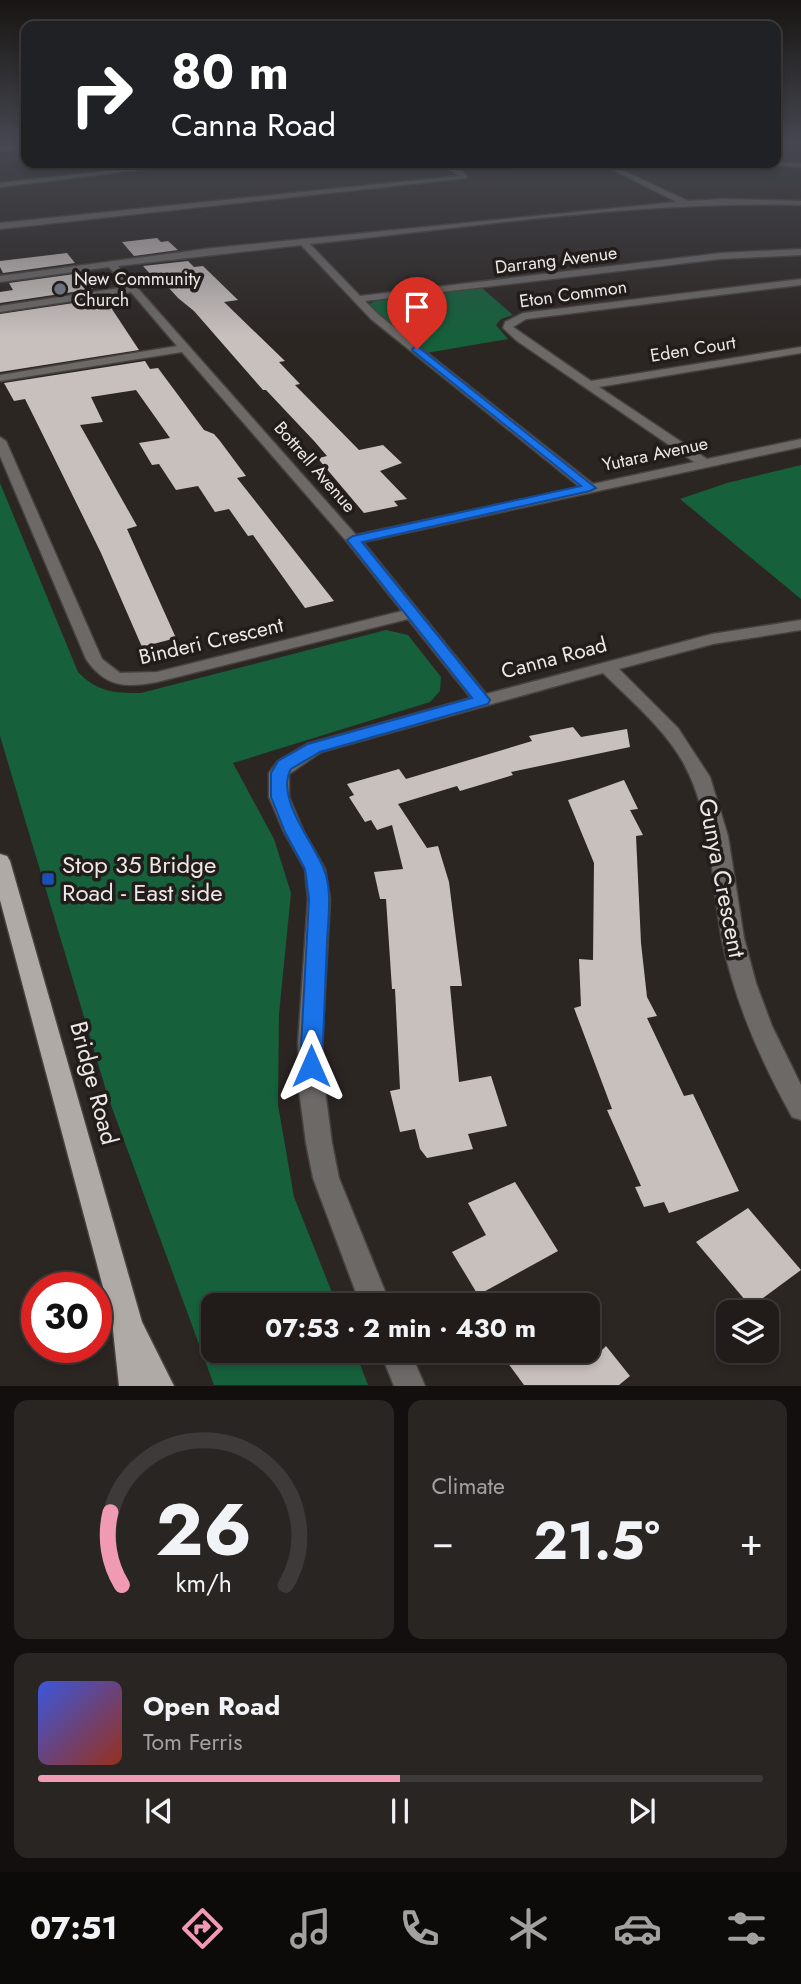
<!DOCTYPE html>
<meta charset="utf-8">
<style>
body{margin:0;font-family:Jost,sans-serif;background:#292523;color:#f1f3f6;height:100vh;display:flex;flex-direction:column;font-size:26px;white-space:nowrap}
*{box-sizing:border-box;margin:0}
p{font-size:23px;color:#a2a1a2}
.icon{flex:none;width:38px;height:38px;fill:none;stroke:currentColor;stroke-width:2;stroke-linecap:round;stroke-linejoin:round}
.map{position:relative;height:1386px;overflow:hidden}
.drawer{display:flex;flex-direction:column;gap:14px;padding:14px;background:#120f0e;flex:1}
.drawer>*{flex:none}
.top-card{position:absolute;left:21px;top:21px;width:760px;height:147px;border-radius:14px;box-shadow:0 4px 10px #0003,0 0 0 2px #3e3a39;background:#202124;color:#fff;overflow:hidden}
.fabs{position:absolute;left:716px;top:1300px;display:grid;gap:14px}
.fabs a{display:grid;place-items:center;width:63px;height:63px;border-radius:14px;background:#211c1a;box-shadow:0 4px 10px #0003,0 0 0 2px #3e3a39;font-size:35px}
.speed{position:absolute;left:21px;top:1272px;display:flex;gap:14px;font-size:35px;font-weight:700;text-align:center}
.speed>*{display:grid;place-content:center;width:91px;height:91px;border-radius:50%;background:#211c1a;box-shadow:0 4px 10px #0003,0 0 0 2px #3e3a39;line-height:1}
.speed .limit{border:10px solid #d22;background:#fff;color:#111}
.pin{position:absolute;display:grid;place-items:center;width:60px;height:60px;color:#fff;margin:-72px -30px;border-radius:50% 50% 50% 0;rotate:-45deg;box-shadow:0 0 7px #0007}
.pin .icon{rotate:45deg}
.me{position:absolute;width:77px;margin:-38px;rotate:0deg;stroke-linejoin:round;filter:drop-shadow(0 0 5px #0008)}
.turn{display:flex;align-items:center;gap:24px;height:147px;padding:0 35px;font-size:32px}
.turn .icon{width:91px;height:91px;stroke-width:2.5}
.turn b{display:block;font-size:49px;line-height:60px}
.big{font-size:52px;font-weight:700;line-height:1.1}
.drawer .widget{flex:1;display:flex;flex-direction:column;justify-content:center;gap:10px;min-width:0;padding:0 24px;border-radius:14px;background:#292523}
.drawer .dial{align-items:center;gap:0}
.dial svg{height:182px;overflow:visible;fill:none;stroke:#3e3a39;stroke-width:7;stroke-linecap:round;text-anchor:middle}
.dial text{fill:#f1f3f6;stroke:none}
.song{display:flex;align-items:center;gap:21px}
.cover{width:84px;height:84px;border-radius:10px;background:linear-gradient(135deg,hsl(230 70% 55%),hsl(10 70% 35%))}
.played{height:7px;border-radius:4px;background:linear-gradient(90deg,#f19ab3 50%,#3e3a39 50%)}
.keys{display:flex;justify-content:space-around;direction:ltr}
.heat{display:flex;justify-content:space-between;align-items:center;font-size:38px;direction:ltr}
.drawer .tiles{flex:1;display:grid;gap:14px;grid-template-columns:1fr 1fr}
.widget:last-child{grid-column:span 2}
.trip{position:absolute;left:201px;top:1293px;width:399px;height:70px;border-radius:14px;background:#211c1a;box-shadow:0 4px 10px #0003,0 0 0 2px #3e3a39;font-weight:700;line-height:70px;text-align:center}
.tab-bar{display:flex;height:112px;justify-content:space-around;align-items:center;background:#0d0b0a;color:#a2a1a2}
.tab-bar .icon{width:49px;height:49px}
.tab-bar .selected{color:#f19ab3}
.tab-bar b{font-size:32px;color:#f1f3f6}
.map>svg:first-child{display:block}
.green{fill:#16603c}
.building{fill:#c8c0bd}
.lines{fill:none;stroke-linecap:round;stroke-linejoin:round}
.minor-casing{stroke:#47413e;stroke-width:3}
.major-casing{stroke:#47413e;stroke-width:3}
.minor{fill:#6c6967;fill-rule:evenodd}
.major{fill:#b0aaa7;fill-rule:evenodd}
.route{fill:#1a73e8;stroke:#114b97;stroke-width:2}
.worship-dot{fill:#6b7280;stroke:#221c1a;stroke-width:2.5}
.transit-dot{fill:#1a4fb4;stroke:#221c1a;stroke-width:2.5}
.labels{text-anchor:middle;stroke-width:7;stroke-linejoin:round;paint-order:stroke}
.far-street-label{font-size:18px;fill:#ece8e6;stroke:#221c1a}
.far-poi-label{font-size:18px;fill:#ece8e6;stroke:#221c1a;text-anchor:start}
.street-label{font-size:21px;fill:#ece8e6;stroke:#221c1a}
.near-poi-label{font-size:24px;fill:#ece8e6;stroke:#221c1a;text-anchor:start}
.near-street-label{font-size:24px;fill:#ece8e6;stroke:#221c1a}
</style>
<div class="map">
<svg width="801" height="1386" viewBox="0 0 801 1386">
<rect width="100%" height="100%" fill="#2c2623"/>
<!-- green -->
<g class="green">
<path d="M482,288L513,315L501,319L496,325L508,339L426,353L370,308L369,304L377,300Z"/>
<path d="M801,465V599L680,499L727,483Z"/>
<path d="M0,483L78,672C97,692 114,693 141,693L386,630L408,635L441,677L440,691L430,702L233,763L274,839L291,893L279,1014L278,1105L294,1197L337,1305L214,1306V1351H355L368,1385H214L108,1097L0,736Z"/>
</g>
<!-- building -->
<g class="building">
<path d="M157,238L161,242L168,241L178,250L134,256L122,242Z"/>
<path d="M67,253L75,263L3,273L0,267V261Z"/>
<path d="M188,261L194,267L203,266L238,300L224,302L285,361L279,362L300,384L295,385L359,450L383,445L402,463L380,471L407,499L394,501L398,506L364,513L320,461L319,458L327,456L315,442L266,390H263L194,311L178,298L160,278L153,277L143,266Z"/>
<path d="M82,273L93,289L0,303V292L13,290L9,283Z"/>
<path d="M101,299L106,300L139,350L0,372V314Z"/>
<path d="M145,361L150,369L158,368L204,430L214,434L220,441L246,476L237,478L334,601L305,608L253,535L248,536L229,509L215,512L198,486L176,490L159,464L152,465L139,443L170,438L136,390L91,397L103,422L80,425L137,526L127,529L176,638L142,647L101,553L36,421L25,399L14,401L4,383Z"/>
<path d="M573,727L581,737L627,729L630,747L511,772L513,775L460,791L457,786L398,804L427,848L438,846L449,882L462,986H450L459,1082L491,1076L507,1126L468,1134L473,1149L427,1158L420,1149L415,1129L400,1132L390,1091L400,1089L395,989H392L386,899H380L374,872L403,869L392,825L377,830L371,820L365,822L349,797L354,795L347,784L399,769L406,779L532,741L529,736Z"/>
<path d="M624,780L638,809L630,810L643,835L636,836L641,943L647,997L657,1016L647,1018L684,1096L693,1094L739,1191L669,1213L664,1202L644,1207L635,1187L641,1186L607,1110L612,1109L574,1008L581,1006L579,959L593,960L594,863L568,800Z"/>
<path d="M515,1182L558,1251L478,1295L452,1252L486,1235L468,1203Z"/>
<path d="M748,1208L801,1270L751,1307L696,1242Z"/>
<path d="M606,1346L630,1376L619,1385H524L499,1351H601Z"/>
</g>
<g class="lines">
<defs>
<g id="minor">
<path d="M26,145V149L0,151V147Z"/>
<path d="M775,162L801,163V167L753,163Z"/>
<path d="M176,163H197L0,187V183Z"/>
<path d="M441,163C450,163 464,168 467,178L0,229V223L459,176Z"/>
<path d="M599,163H607L688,201L723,199L801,201V205C637,201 473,227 310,244L360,296L721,253L801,249V255L721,259L365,301L379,315L593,484L694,462L517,341L503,328L505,322L523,313L801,279V285L526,319L513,327L591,381L801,347V353L599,387L707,459L801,439V447L363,542L486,694L712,634L801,620V630L713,644L619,669L678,728L710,777L728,836L744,938L756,983L772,1026L801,1085V1120L792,1117C761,1061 735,1003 722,940C711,881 713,818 684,764C665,729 631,701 603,673L321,752L289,774V797L304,832L325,869L330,899L322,1043L325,1090L332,1143L339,1178L391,1306H361L313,1178L306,1143L299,1090L298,1043L308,899L305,869L284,832L269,797V773L278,761L307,744L471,698L408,619L157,682C125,688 105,687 86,659L0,456V437L6,441L102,659L120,673L157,672L402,611L348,543L182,352L0,381V375L177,346L131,292L0,312V306L126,287L109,267L0,282V276L213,248L677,202ZM301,245L371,319L580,487L356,535L118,266Z"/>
<path d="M380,1351H410L425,1386H394Z"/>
</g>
<path id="major" d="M0,854L7,856L10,861L142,1322L174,1386H119L112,1321L0,900Z"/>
</defs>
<!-- minor casing -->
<use href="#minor" class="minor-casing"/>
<!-- major casing -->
<use href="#major" class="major-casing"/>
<!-- minor -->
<use href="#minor" class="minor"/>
<!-- major -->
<use href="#major" class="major"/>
</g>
<!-- sky -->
<linearGradient id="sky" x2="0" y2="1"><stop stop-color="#181513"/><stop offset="0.42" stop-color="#454750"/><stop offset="1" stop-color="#454750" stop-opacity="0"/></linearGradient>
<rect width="801" height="337" fill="url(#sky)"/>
<!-- route -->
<path class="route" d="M417,346L596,488L590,491L362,542L490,700L488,704L320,752L291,769C275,797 313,842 323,867C333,889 328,919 327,942C325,984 324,1025 322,1066L319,1073L311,1076L303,1073L300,1066L309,899L305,869L285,832L271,797V773L278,761L308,744L472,698L347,540L353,536L581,486L413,351L412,349Z"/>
<!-- markers -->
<circle class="worship-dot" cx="60" cy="289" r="7"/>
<rect class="transit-dot" x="41" y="872" width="14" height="14" rx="3.5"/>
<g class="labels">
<!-- far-street labels -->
<g class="far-street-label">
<text transform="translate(556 260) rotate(-7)" y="6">Darrang Avenue</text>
<text transform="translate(573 294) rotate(-8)" y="6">Eton Common</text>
<text transform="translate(693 349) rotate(-9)" y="6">Eden Court</text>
<text transform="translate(655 454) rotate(-12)" y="6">Yutara Avenue</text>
<text transform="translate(315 467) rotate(49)" y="6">Bottrell Avenue</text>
</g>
<!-- far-poi labels -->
<g class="far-poi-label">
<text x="74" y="285">New Community<tspan x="74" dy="21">Church</tspan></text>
</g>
<!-- street labels -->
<g class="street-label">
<text transform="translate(211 641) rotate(-13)" y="7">Binderi Crescent</text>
<text transform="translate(554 658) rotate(-15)" y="7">Canna Road</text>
</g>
<!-- near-poi labels -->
<g class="near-poi-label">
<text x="62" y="873">Stop 35 Bridge<tspan x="62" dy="28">Road - East side</tspan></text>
</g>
<!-- near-street labels -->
<g class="near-street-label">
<text transform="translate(722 878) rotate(79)" y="8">Gunya Crescent</text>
<text transform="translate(94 1083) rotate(75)" y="8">Bridge Road</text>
</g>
</g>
</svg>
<div class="fabs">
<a><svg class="icon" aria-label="layers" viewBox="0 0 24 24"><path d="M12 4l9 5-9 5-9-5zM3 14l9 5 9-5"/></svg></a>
</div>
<div class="speed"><div class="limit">30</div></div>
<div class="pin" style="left:417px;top:349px;background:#d93025"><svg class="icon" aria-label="arrive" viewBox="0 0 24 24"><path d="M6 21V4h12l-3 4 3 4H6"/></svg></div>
<svg class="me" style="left:311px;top:1066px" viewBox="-20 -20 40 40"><path d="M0-17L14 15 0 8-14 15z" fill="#1a73e8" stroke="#fff" stroke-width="4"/></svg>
<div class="trip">07:53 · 2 min · 430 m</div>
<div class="top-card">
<div class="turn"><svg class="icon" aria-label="right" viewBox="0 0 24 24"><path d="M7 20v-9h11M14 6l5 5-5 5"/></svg><div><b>80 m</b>Canna Road</div></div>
</div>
</div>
<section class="drawer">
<div class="tiles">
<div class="widget dial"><svg viewBox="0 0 100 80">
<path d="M14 69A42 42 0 1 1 86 69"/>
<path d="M14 69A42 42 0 0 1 9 37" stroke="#f19ab3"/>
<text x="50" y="56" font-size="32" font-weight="700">26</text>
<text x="50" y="72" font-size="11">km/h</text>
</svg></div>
<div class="widget"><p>Climate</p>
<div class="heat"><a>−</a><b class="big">21.5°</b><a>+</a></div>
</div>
<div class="widget">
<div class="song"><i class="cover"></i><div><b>Open Road</b><p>Tom Ferris</p></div></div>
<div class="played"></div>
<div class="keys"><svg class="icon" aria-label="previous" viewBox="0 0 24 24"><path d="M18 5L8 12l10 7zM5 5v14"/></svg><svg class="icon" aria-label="pause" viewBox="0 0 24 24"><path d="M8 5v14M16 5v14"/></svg><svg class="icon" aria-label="next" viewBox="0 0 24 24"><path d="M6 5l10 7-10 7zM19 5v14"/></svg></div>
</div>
</div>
</section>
<nav class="tab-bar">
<b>07:51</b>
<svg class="icon selected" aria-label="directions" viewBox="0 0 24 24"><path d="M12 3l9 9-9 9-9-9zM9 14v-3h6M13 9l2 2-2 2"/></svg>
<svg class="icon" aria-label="music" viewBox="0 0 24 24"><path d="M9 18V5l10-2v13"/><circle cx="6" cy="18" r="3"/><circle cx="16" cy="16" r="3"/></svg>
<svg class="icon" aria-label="phone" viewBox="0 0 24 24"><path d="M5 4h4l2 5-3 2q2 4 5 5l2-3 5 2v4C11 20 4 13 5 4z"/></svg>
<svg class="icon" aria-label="climate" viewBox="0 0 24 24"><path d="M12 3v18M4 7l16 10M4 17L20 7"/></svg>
<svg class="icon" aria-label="car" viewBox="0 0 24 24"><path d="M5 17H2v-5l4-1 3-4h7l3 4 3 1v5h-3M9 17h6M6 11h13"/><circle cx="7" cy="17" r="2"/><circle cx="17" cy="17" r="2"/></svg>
<svg class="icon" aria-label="filters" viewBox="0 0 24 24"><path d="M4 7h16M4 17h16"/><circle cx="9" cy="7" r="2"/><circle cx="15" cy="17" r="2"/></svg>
</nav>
